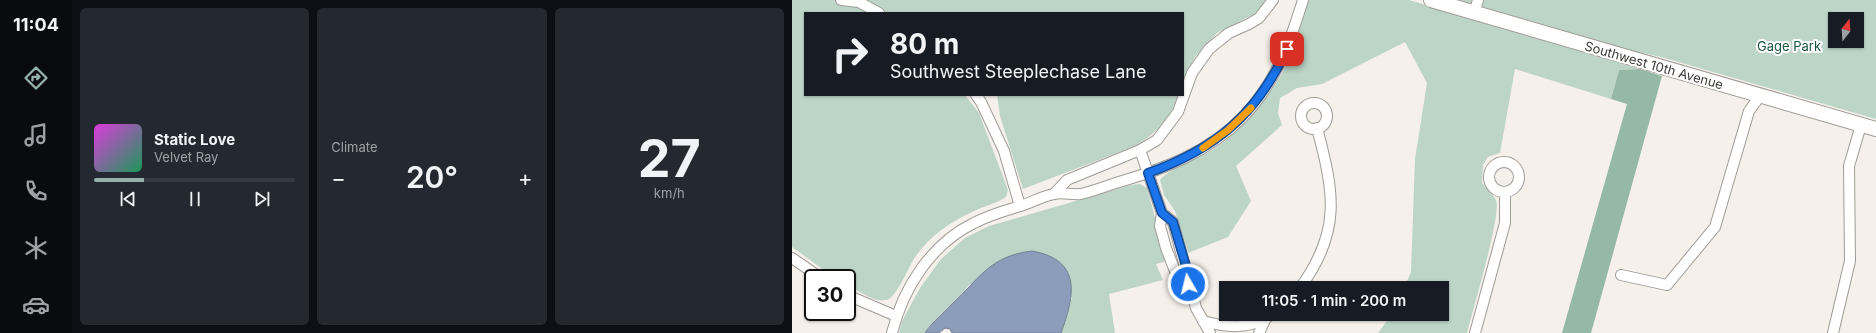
<!DOCTYPE html>
<meta charset="utf-8">
<style>
body{margin:0;font-family:Inter,sans-serif;background:#242831;color:#f1f3f6;height:100vh;display:flex;flex-direction:column;font-size:15px;white-space:nowrap}
*{box-sizing:border-box;margin:0}
p{font-size:13px;color:#9ea1a6}
.icon{flex:none;width:22px;height:22px;fill:none;stroke:currentColor;stroke-width:2;stroke-linecap:round;stroke-linejoin:round}
.map{position:relative;flex:1;overflow:hidden}
.sheet{display:flex;flex-direction:column;gap:8px;padding:8px;background:#0d0f14;width:720px}
.sheet>*{flex:none}
.top-card{position:absolute;left:12px;top:12px;width:380px;height:84px;border-radius:0px;box-shadow:0 1px 3px #0004;background:#171b24;color:#f1f3f6;overflow:hidden}
.needle{width:26px;rotate:17deg}
.buttons{position:absolute;left:1036px;top:12px;display:grid;gap:8px}
.buttons a{display:grid;place-items:center;width:36px;height:36px;border-radius:0px;background:#171b24;box-shadow:0 1px 3px #0004;font-size:20px}
.speed{position:absolute;left:12px;top:269px;display:flex;gap:8px;font-size:20px;font-weight:700;text-align:center}
.speed>*{display:grid;place-content:center;width:52px;height:52px;border-radius:50%;background:#171b24;box-shadow:0 1px 3px #0004;line-height:1}
.speed .limit{border:2px solid #111;border-radius:6px;background:#fff;color:#111}
.pin{position:absolute;display:grid;place-items:center;width:34px;height:34px;color:#fff;margin:-17px;border-radius:8px;box-shadow:0 2px 6px #0006}
.me{position:absolute;width:44px;margin:-22px;rotate:352deg;stroke-linejoin:round;filter:drop-shadow(0 0 3px #0008)}
.turn{display:flex;align-items:center;gap:14px;height:84px;padding:0 20px;font-size:18px}
.turn .icon{width:52px;height:52px;stroke-width:2.5}
.turn b{display:block;font-size:28px;line-height:34px}
.big{font-size:30px;font-weight:600;line-height:1.1}
.sheet .tile{flex:1;display:flex;flex-direction:column;justify-content:center;gap:6px;min-width:0;padding:0 14px;border-radius:6px;background:#242831}
.sheet .dial{align-items:center;gap:0}
.dial b{font-size:52px;line-height:1}
.song{display:flex;align-items:center;gap:12px}
.cover{width:48px;height:48px;border-radius:6px;background:linear-gradient(135deg,hsl(300 70% 55%),hsl(150 70% 35%))}
.played{height:4px;border-radius:2px;background:linear-gradient(90deg,#97b2a9 25%,#363941 25%)}
.keys{display:flex;justify-content:space-around;direction:ltr}
.heat{display:flex;justify-content:space-between;align-items:center;font-size:22px;direction:ltr}
.sheet .tiles{flex:1;display:grid;gap:8px;grid-template-columns:repeat(3,1fr)}
.trip{position:absolute;left:427px;top:281px;width:230px;height:40px;border-radius:0px;background:#171b24;box-shadow:0 1px 3px #0004;font-weight:600;line-height:40px;text-align:center}
main{display:flex;flex:1;min-height:0}
.dock{display:flex;flex-direction:column;width:72px;justify-content:space-around;align-items:center;background:#090b0e;color:#9ea1a6}
.dock .icon{width:28px;height:28px}
.dock .selected{color:#97b2a9}
.dock b{font-size:18px;color:#f1f3f6}
.map>svg:first-child{display:block}
.green{fill:#bcd5c6;fill-rule:evenodd}
.forest{fill:#95b9a5}
.water{fill:#8c9dbb;stroke:#747f93}
.lines{fill:none;stroke-linecap:round;stroke-linejoin:round}
.minor-casing{stroke:#9f9b96;stroke-width:12}
.secondary-casing{stroke:#9f9b96;stroke-width:16}
.minor{stroke:#fff;stroke-width:10}
.secondary{stroke:#fff;stroke-width:14}
.route-casing{stroke:#114b97;stroke-width:10}
.route{stroke:#1a73e8;stroke-width:7}
.slow{stroke:#f59e0b;stroke-width:7}
.labels{text-anchor:middle;stroke-width:4;stroke-linejoin:round;paint-order:stroke}
.park-label{font-size:13px;fill:#19573c;stroke:#fff}
.street-label{font-size:13px;fill:#3b3937;stroke:#fff}
</style>
<main>
<nav class="dock">
<b>11:04</b>
<svg class="icon selected" aria-label="directions" viewBox="0 0 24 24"><path d="M12 3l9 9-9 9-9-9zM9 14v-3h6M13 9l2 2-2 2"/></svg>
<svg class="icon" aria-label="music" viewBox="0 0 24 24"><path d="M9 18V5l10-2v13"/><circle cx="6" cy="18" r="3"/><circle cx="16" cy="16" r="3"/></svg>
<svg class="icon" aria-label="phone" viewBox="0 0 24 24"><path d="M5 4h4l2 5-3 2q2 4 5 5l2-3 5 2v4C11 20 4 13 5 4z"/></svg>
<svg class="icon" aria-label="climate" viewBox="0 0 24 24"><path d="M12 3v18M4 7l16 10M4 17L20 7"/></svg>
<svg class="icon" aria-label="car" viewBox="0 0 24 24"><path d="M5 17H2v-5l4-1 3-4h7l3 4 3 1v5h-3M9 17h6M6 11h13"/><circle cx="7" cy="17" r="2"/><circle cx="17" cy="17" r="2"/></svg>
</nav>
<section class="sheet">
<div class="tiles">
<div class="tile">
<div class="song"><i class="cover"></i><div><b>Static Love</b><p>Velvet Ray</p></div></div>
<div class="played"></div>
<div class="keys"><svg class="icon" aria-label="previous" viewBox="0 0 24 24"><path d="M18 5L8 12l10 7zM5 5v14"/></svg><svg class="icon" aria-label="pause" viewBox="0 0 24 24"><path d="M8 5v14M16 5v14"/></svg><svg class="icon" aria-label="next" viewBox="0 0 24 24"><path d="M6 5l10 7-10 7zM19 5v14"/></svg></div>
</div>
<div class="tile"><p>Climate</p>
<div class="heat"><a>−</a><b class="big">20°</b><a>+</a></div>
</div>
<div class="tile dial"><b>27</b><p>km/h</p></div>
</div>
</section>
<div class="map">
<svg width="1084" height="333" viewBox="0 0 1084 333">
<rect width="100%" height="100%" fill="#f6f0eb"/>
<!-- green -->
<g class="green">
<path d="M0,0H476L462,14L425,33L403,57L391,79V13H13V95H173L187,113L216,190L214,197C204,204 191,206 180,212C158,222 137,237 123,257C117,266 106,294 97,299C85,305 65,290 55,284V278H43L0,247Z"/>
<path d="M516,0H617L848,69L827,70L819,99L723,69L708,153L696,157L691,165L690,183C695,188 701,194 704,200C710,213 680,313 675,333H586L600,314H650V288H612L619,272L623,159L635,83L613,42L530,84L505,88L488,98L486,113L490,125L444,166L459,201L436,237L396,253L383,211L372,195L368,180C379,167 410,158 425,147C454,126 482,93 496,61C505,41 510,20 516,0Z"/>
<path d="M662,0H1084V119L869,57L827,48ZM1043,19H1065V41H1043Z"/>
<path d="M205,95H386C380,118 363,134 343,146L231,189L208,116Z"/>
<path d="M348,184L355,188L375,261L364,264L371,280L317,294L323,333H269L280,297L178,284C164,302 146,314 133,333H107L110,321L128,288L149,259L173,238L197,226L339,185Z"/>
</g>
<!-- forest -->
<path class="forest" d="M848,69L870,76L799,333H770L835,104L819,99L827,70Z"/>
<!-- water -->
<path class="water" d="M240,251C290,260 283,295 269,333H160L158,329L153,328L147,333H133C142,320 150,315 160,304C188,278 198,256 240,251Z"/>
<g class="lines">
<defs>
<g id="minor">
<path d="M49,0L67,2L87,13"/>
<path d="M682,13L686,0"/>
<path d="M184,95L189,102L212,151L228,206"/>
<circle cx="522" cy="116" r="13"/>
<path d="M348,150L370,213L381,222L404,308L418,333"/>
<circle cx="712" cy="177" r="15"/>
<path d="M262,194L275,180L348,150L365,140L386,112L400,73L417,49L437,33L457,24L467,18L481,0"/>
<path d="M370,213L368,226L374,248L383,271L396,284"/>
<path d="M0,258L29,278"/>
<path d="M829,275L875,285L923,227L957,111L968,96"/>
<path d="M508,288C550,231 542,192 525,128"/>
<path d="M55,295L104,316"/>
<path d="M411,321C435,328 459,330 480,314"/>
<path d="M100,333C111,288 139,244 182,223C197,215 212,211 228,206C239,203 250,196 262,194C270,192 280,195 289,194C302,191 314,186 327,182C372,169 417,152 451,117C484,82 497,45 511,0"/>
<path d="M467,333L473,320"/>
<path d="M683,333L713,223V192"/>
<path d="M1041,333L1058,261L1057,166L1069,125"/>
</g>
<path id="secondary" d="M639,0L1084,129"/>
</defs>
<!-- minor casing -->
<use href="#minor" class="minor-casing"/>
<!-- secondary casing -->
<use href="#secondary" class="secondary-casing"/>
<!-- minor -->
<use href="#minor" class="minor"/>
<!-- secondary -->
<use href="#secondary" class="secondary"/>
</g>
<g class="lines">
<defs>
<path id="route" d="M396,284L394,266L381,222L370,213L356,173C424,149 465,114 495,49"/>
</defs>
<!-- route casing -->
<use href="#route" class="route-casing"/>
<!-- route -->
<use href="#route" class="route"/>
<!-- slow -->
<path class="slow" d="M411,148L436,130L459,108"/>
</g>
<g class="labels">
<!-- park labels -->
<g class="park-label">
<text x="997" y="51">Gage Park</text>
</g>
<!-- street labels -->
<g class="street-label">
<text transform="translate(862 65) rotate(16)" y="5">Southwest 10th Avenue</text>
</g>
</g>
</svg>
<div class="buttons">
<a><svg class="needle" viewBox="-14 -14 28 28"><path d="M0-13l5 13h-10z" fill="#e53935"/><path d="M0 13l5-13h-10z" fill="#9ea1a6"/></svg></a>
</div>
<div class="speed"><div class="limit">30</div></div>
<div class="pin" style="left:495px;top:49px;background:#d93025"><svg class="icon" aria-label="arrive" viewBox="0 0 24 24"><path d="M6 21V4h12l-3 4 3 4H6"/></svg></div>
<svg class="me" style="left:396px;top:284px" viewBox="-20 -20 40 40"><circle r="17" fill="#1a73e8" stroke="#fff" stroke-width="3"/><path d="M0-11L8 9 0 5-8 9z" fill="#fff"/></svg>
<div class="trip">11:05 · 1 min · 200 m</div>
<div class="top-card">
<div class="turn"><svg class="icon" aria-label="right" viewBox="0 0 24 24"><path d="M7 20v-9h11M14 6l5 5-5 5"/></svg><div><b>80 m</b>Southwest Steeplechase Lane</div></div>
</div>
</div>
</main>
